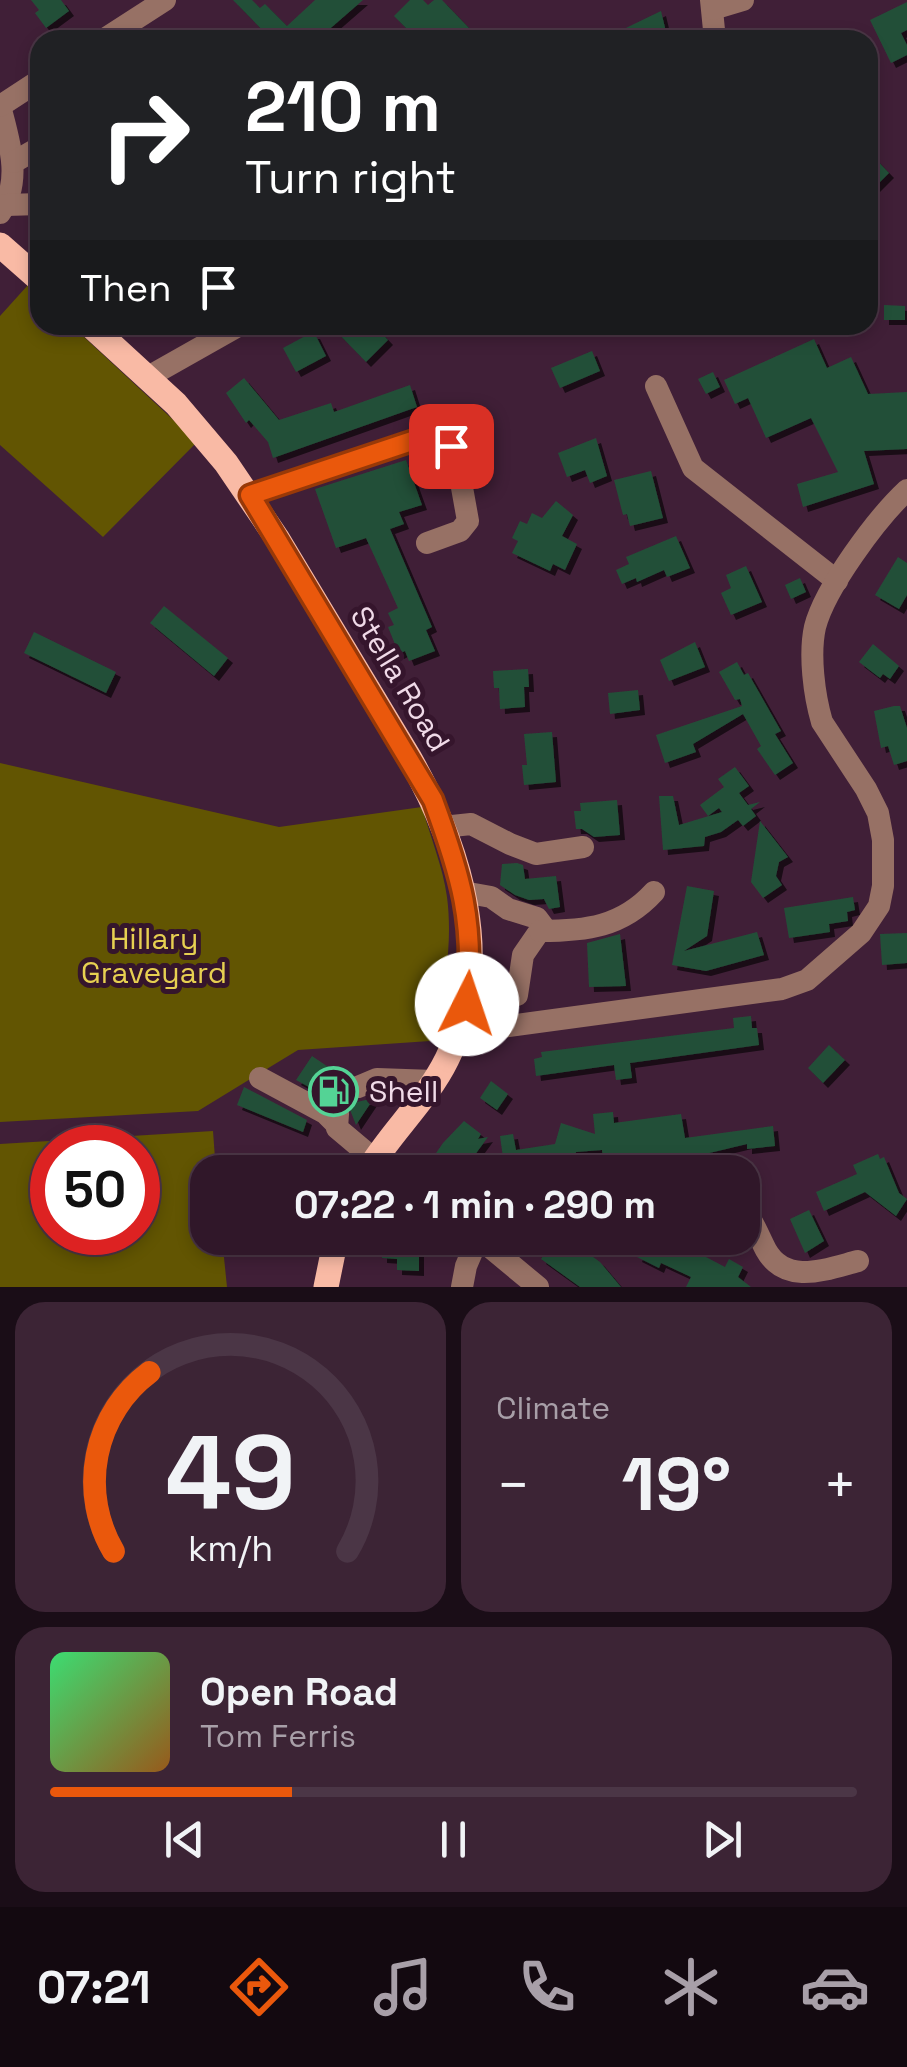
<!DOCTYPE html>
<meta charset="utf-8">
<style>
body{margin:0;font-family:"Space Grotesk",sans-serif;background:#3c2435;color:#f1f3f6;height:100vh;display:flex;flex-direction:column;font-size:38px;white-space:nowrap}
*{box-sizing:border-box;margin:0}
p{font-size:32px;color:#a89fa8}
.icon{flex:none;width:55px;height:55px;fill:none;stroke:currentColor;stroke-width:2;stroke-linecap:round;stroke-linejoin:round}
.map{position:relative;height:1287px;overflow:hidden}
.side{display:flex;flex-direction:column;gap:15px;padding:15px;background:#1a0d17;flex:1}
.side>*{flex:none}
.banner{position:absolute;left:30px;top:30px;width:848px;height:305px;border-radius:30px;box-shadow:0 5px 15px #0003,0 0 0 2px #4b3646;background:#202124;color:#fff;overflow:hidden}
.speed{position:absolute;left:30px;top:1125px;display:flex;gap:20px;font-size:50px;font-weight:700;text-align:center}
.speed>*{display:grid;place-content:center;width:130px;height:130px;border-radius:50%;background:#301729;box-shadow:0 5px 15px #0003,0 0 0 2px #4b3646;line-height:1}
.speed .limit{border:15px solid #d22;background:#fff;color:#111}
.pin{position:absolute;display:grid;place-items:center;width:85px;height:85px;color:#fff;margin:-42px;border-radius:20px;box-shadow:0 5px 15px #0006}
.me{position:absolute;width:110px;margin:-55px;rotate:4deg;stroke-linejoin:round;filter:drop-shadow(0 0 8px #0008)}
.turn{display:flex;align-items:center;gap:35px;height:210px;padding:0 50px;font-size:45px}
.turn .icon{width:130px;height:130px;stroke-width:2.5}
.turn b{display:block;font-size:70px;line-height:85px}
.then{display:flex;align-items:center;height:95px;padding:0 50px;background:#0003;gap:20px;font-size:38px}
.big{font-size:75px;font-weight:700;line-height:1.1}
.side .tile{flex:1;display:flex;flex-direction:column;justify-content:center;gap:15px;min-width:0;padding:0 35px;border-radius:30px;background:#3c2435}
.side .dial{align-items:center;gap:0}
.dial svg{height:260px;overflow:visible;fill:none;stroke:#4b3646;stroke-width:7;stroke-linecap:round;text-anchor:middle}
.dial text{fill:#f1f3f6;stroke:none}
.song{display:flex;align-items:center;gap:30px}
.cover{width:120px;height:120px;border-radius:15px;background:linear-gradient(135deg,hsl(140 70% 55%),hsl(30 70% 35%))}
.played{height:10px;border-radius:5px;background:linear-gradient(90deg,#ea580c 30%,#4b3646 30%)}
.keys{display:flex;justify-content:space-around;direction:ltr}
.heat{display:flex;justify-content:space-between;align-items:center;font-size:55px;direction:ltr}
.side .tiles{flex:1;display:grid;gap:15px;grid-template-columns:1fr 1fr}
.tile:last-child{grid-column:span 2}
.trip{position:absolute;left:190px;top:1155px;width:570px;height:100px;border-radius:30px;background:#301729;box-shadow:0 5px 15px #0003,0 0 0 2px #4b3646;font-weight:700;line-height:100px;text-align:center}
.menu{display:flex;height:160px;justify-content:space-around;align-items:center;background:#130910;color:#a89fa8}
.menu .icon{width:70px;height:70px}
.menu .on{color:#ea580c}
.menu b{font-size:45px;color:#f1f3f6}
.map>svg:first-child{display:block}
.green{fill:#625502;fill-rule:evenodd}
.building{fill:#234f38;filter:url(#shadow)}
.lines{fill:none;stroke-linecap:round;stroke-linejoin:round}
.minor{stroke:#977165;stroke-width:22}
.major{stroke:#f9baa5;stroke-width:25}
.route-casing{stroke:#983908;stroke-width:25}
.route{stroke:#ea580c;stroke-width:18}
.labels{text-anchor:middle;stroke-width:10;stroke-linejoin:round;paint-order:stroke}
.street-label{font-size:30px;fill:#f0dae8;stroke:#35152c}
.park-label{font-size:30px;fill:#e7d051;stroke:#35152c}
.poi-label{font-size:30px;fill:#f0dae8;stroke:#35152c;text-anchor:start}
</style>
<div class="map">
<svg width="907" height="1287" viewBox="0 0 907 1287">
<defs>
<filter id="shadow"><feDropShadow dx="5" dy="5" stdDeviation="0" flood-color="#0009"/></filter>
</defs>
<rect width="100%" height="100%" fill="#401f37"/>
<!-- green -->
<g class="green">
<path d="M28,285L40,296V325H71L197,442L103,537L0,445V316Z"/>
<path d="M0,763L279,827L422,807C430,836 443,867 447,897C453,942 445,998 430,1041L298,1050L198,1111L0,1122Z"/>
<path d="M213,1131L216,1172H208V1238H222L227,1287H0V1144ZM52,1148H138V1232H52Z"/>
</g>
<!-- building -->
<g class="building">
<path d="M31,0H61L69,11L46,28L35,13L39,10Z"/>
<path d="M233,0H252L260,8L265,4L287,26L315,0H363L317,40H272Z"/>
<path d="M410,0H423L428,5L434,0H442L469,28L456,40H418L394,16Z"/>
<path d="M907,2V30L901,33L907,45V55L891,63L870,20Z"/>
<path d="M661,11L668,40H601Z"/>
<path d="M868,151L889,173L868,194Z"/>
<path d="M884,305L905,306V320H884Z"/>
<path d="M330,325H374L388,340L366,362Z"/>
<path d="M309,334H315L326,356L296,372L283,348Z"/>
<path d="M814,339L827,368L851,357L868,394L907,392V449L864,451L874,484L803,507L797,484L838,472L811,418L766,438L748,398L735,404L724,380Z"/>
<path d="M592,351L600,371L560,388L551,368Z"/>
<path d="M713,372L720,387L706,394L698,379Z"/>
<path d="M244,378L279,420L331,403L334,412L410,385L417,407L273,458L268,442L249,420L246,423L226,393Z"/>
<path d="M596,438L607,476L590,483L585,470L567,477L558,453Z"/>
<path d="M406,460L422,505L399,512L404,524L390,529L432,627L426,630L435,651L409,661L405,651L399,654L388,627L394,625L388,613L398,608L366,538L336,548L315,489Z"/>
<path d="M651,471L663,518L630,526L627,514L623,515L614,480Z"/>
<path d="M556,501L573,515L562,536L577,544L565,570L553,564L550,571L512,553L518,541L512,538L520,521L527,524L532,513L542,518Z"/>
<path d="M676,536L690,568L667,577L664,570L637,582L636,578L622,584L616,570L629,564L626,557Z"/>
<path d="M898,557L907,563V595L899,609L875,595Z"/>
<path d="M746,566L762,602L731,615L721,593L731,588L726,575Z"/>
<path d="M800,578L806,592L791,599L785,585Z"/>
<path d="M164,606L228,658L214,676L150,623Z"/>
<path d="M34,632L116,672L106,693L24,653Z"/>
<path d="M695,642L705,667L669,681L660,660Z"/>
<path d="M873,644L899,666L890,679L883,674L880,678L859,662Z"/>
<path d="M737,662L744,675L748,673L781,731L775,734L793,763L775,775L757,749L761,746L743,714L693,744L696,752L665,763L656,735L742,706L740,699L735,700L719,672Z"/>
<path d="M528,669L529,687H524L525,707L500,709L499,688H494L493,671Z"/>
<path d="M638,690L640,710L610,714L608,693Z"/>
<path d="M894,706H900L907,728V761L894,765L888,746L881,748L874,711Z"/>
<path d="M552,732L556,782L524,785L522,765H527L524,734Z"/>
<path d="M735,767L749,786L739,793L748,805L760,802L751,809L756,816L743,826L738,820L721,832L705,837L704,846L663,850L659,796H673L679,825L722,812L719,808L708,816L700,805L724,787L718,779Z"/>
<path d="M617,800L620,835L594,837L582,829H576L574,811H581L580,803Z"/>
<path d="M760,821L788,857L779,862L776,876L782,885L763,898L751,882Z"/>
<path d="M517,863L523,865L525,879L556,876L560,907L549,909L544,899L529,900L515,895L500,885L502,864Z"/>
<path d="M687,886L714,891L707,936L684,951L757,932L764,955L706,971L672,965Z"/>
<path d="M853,897L855,910L847,912L848,921L829,924L830,932L789,938L784,908Z"/>
<path d="M907,933V963L882,965L880,934Z"/>
<path d="M620,934L626,986L589,987L587,943Z"/>
<path d="M751,1016L752,1028H757L759,1045L630,1063L632,1078L616,1080L614,1065L536,1076L534,1059L542,1057L541,1052L734,1028L733,1018Z"/>
<path d="M829,1045L845,1060L823,1083L808,1068Z"/>
<path d="M312,1056L346,1079L344,1092L350,1099L357,1102L374,1098L356,1125L347,1102L333,1100L296,1080Z"/>
<path d="M491,1081L508,1094L497,1110L480,1098Z"/>
<path d="M244,1087L307,1120L303,1132L237,1105Z"/>
<path d="M613,1112L614,1123L681,1114L685,1138L773,1126L775,1146L747,1149V1144L701,1155L670,1157V1161L604,1168L602,1150L576,1152L572,1166L533,1154L535,1171L505,1172L500,1136L513,1134L516,1150L555,1144L561,1123L595,1134L593,1114Z"/>
<path d="M464,1121L481,1134L478,1139L488,1137L466,1167L462,1165L458,1172H423L443,1143Z"/>
<path d="M878,1154L880,1159L884,1157L899,1193L907,1199L896,1216L865,1192L824,1211L816,1192L857,1174L853,1165Z"/>
<path d="M809,1210L824,1241L805,1253L790,1219Z"/>
<path d="M398,1238H413V1245H419V1271L397,1270V1259L382,1258V1242L397,1243Z"/>
<path d="M530,1238H567L600,1262L621,1287H580L541,1259L547,1250Z"/>
<path d="M641,1238H689L685,1246L725,1267L729,1259L743,1267L738,1277L751,1287H686L691,1277L661,1263L659,1268L637,1257L639,1252L635,1250Z"/>
</g>
<g class="lines">
<!-- minor -->
<g class="minor">
<path d="M711,0L715,40"/>
<path d="M713,9L743,0"/>
<path d="M103,40L165,0"/>
<path d="M0,106C9,141 23,181 0,213"/>
<path d="M0,106L40,80"/>
<path d="M14,162L40,147"/>
<path d="M6,205L40,204"/>
<path d="M148,377L240,325"/>
<path d="M656,386L693,468L837,581"/>
<path d="M250,495L424,437L441,438L456,454L468,521L460,531L427,543"/>
<path d="M443,827L471,824L510,844L536,854L583,847"/>
<path d="M463,892L491,897L508,909L537,918L543,926L523,955L517,995L507,998L468,996"/>
<path d="M540,931C586,931 622,927 654,892"/>
<path d="M458,1033L782,989L807,980L861,933L879,906L883,886V840L878,813L866,789L822,722C814,695 809,654 815,627C825,588 877,518 907,490"/>
<path d="M260,1078L325,1113L335,1123"/>
<path d="M358,1087L377,1079L434,1081"/>
<path d="M338,1114L337,1128L375,1160"/>
<path d="M742,1209C754,1221 758,1235 766,1250C786,1286 827,1269 858,1261"/>
<path d="M479,1238L538,1287"/>
<path d="M462,1287L466,1266L478,1238"/>
</g>
<!-- major -->
<g class="major">
<path d="M0,245L40,280"/>
<path d="M90,325L176,404L226,463L277,538L409,757C460,847 496,960 447,1059C427,1100 390,1133 367,1172"/>
<path d="M326,1287L336,1238"/>
</g>
</g>
<g class="lines">
<defs>
<path id="route" d="M451,446L441,438L424,437L250,495L433,800C461,876 475,922 467,1004"/>
</defs>
<!-- route casing -->
<use href="#route" class="route-casing"/>
<!-- route -->
<use href="#route" class="route"/>
</g>
<!-- icons -->
<defs>
<symbol id="fuel-ring" viewBox="-11 -11 22 22"><circle r="9.5" fill="#35152c" stroke="#54d395" stroke-width="1.5"/><path d="M-5.5-6h7V0h2V4h1.3V-2.5L3-4.5l.8-.8L6-3V5H2.5V1h-1V6h-7ZM-4.2-4.7v3.2H.2V-4.7Z" fill="#54d395"/></symbol>
</defs>
<g fill-rule="evenodd">
<use href="#fuel-ring" x="306" y="1064" width="55" height="55"/>
</g>
<g class="labels">
<!-- street labels -->
<g class="street-label">
<text transform="translate(400 679) rotate(59)" y="10">Stella Road</text>
</g>
<!-- park labels -->
<g class="park-label">
<text x="154" y="949">Hillary<tspan x="154" dy="34">Graveyard</tspan></text>
</g>
<!-- poi labels -->
<g class="poi-label">
<text x="369" y="1102">Shell</text>
</g>
</g>
</svg>
<div class="speed"><div class="limit">50</div></div>
<div class="pin" style="left:451px;top:446px;background:#d93025"><svg class="icon" aria-label="arrive" viewBox="0 0 24 24"><path d="M6 21V4h12l-3 4 3 4H6"/></svg></div>
<svg class="me" style="left:467px;top:1004px" viewBox="-20 -20 40 40"><circle r="19" fill="#fff"/><path d="M0-13L10 11 0 6-10 11z" fill="#ea580c"/></svg>
<div class="trip">07:22 · 1 min · 290 m</div>
<div class="banner">
<div class="turn"><svg class="icon" aria-label="right" viewBox="0 0 24 24"><path d="M7 20v-9h11M14 6l5 5-5 5"/></svg><div><b>210 m</b>Turn right</div></div>
<div class="then">Then<svg class="icon" aria-label="arrive" viewBox="0 0 24 24"><path d="M6 21V4h12l-3 4 3 4H6"/></svg></div>
</div>
</div>
<section class="side">
<div class="tiles">
<div class="tile dial"><svg viewBox="0 0 100 80">
<path d="M14 69A42 42 0 1 1 86 69"/>
<path d="M14 69A42 42 0 0 1 25 14" stroke="#ea580c"/>
<text x="50" y="56" font-size="32" font-weight="700">49</text>
<text x="50" y="72" font-size="11">km/h</text>
</svg></div>
<div class="tile"><p>Climate</p>
<div class="heat"><a>−</a><b class="big">19°</b><a>+</a></div>
</div>
<div class="tile">
<div class="song"><i class="cover"></i><div><b>Open Road</b><p>Tom Ferris</p></div></div>
<div class="played"></div>
<div class="keys"><svg class="icon" aria-label="previous" viewBox="0 0 24 24"><path d="M18 5L8 12l10 7zM5 5v14"/></svg><svg class="icon" aria-label="pause" viewBox="0 0 24 24"><path d="M8 5v14M16 5v14"/></svg><svg class="icon" aria-label="next" viewBox="0 0 24 24"><path d="M6 5l10 7-10 7zM19 5v14"/></svg></div>
</div>
</div>
</section>
<nav class="menu">
<b>07:21</b>
<svg class="icon on" aria-label="directions" viewBox="0 0 24 24"><path d="M12 3l9 9-9 9-9-9zM9 14v-3h6M13 9l2 2-2 2"/></svg>
<svg class="icon" aria-label="music" viewBox="0 0 24 24"><path d="M9 18V5l10-2v13"/><circle cx="6" cy="18" r="3"/><circle cx="16" cy="16" r="3"/></svg>
<svg class="icon" aria-label="phone" viewBox="0 0 24 24"><path d="M5 4h4l2 5-3 2q2 4 5 5l2-3 5 2v4C11 20 4 13 5 4z"/></svg>
<svg class="icon" aria-label="climate" viewBox="0 0 24 24"><path d="M12 3v18M4 7l16 10M4 17L20 7"/></svg>
<svg class="icon" aria-label="car" viewBox="0 0 24 24"><path d="M5 17H2v-5l4-1 3-4h7l3 4 3 1v5h-3M9 17h6M6 11h13"/><circle cx="7" cy="17" r="2"/><circle cx="17" cy="17" r="2"/></svg>
</nav>
